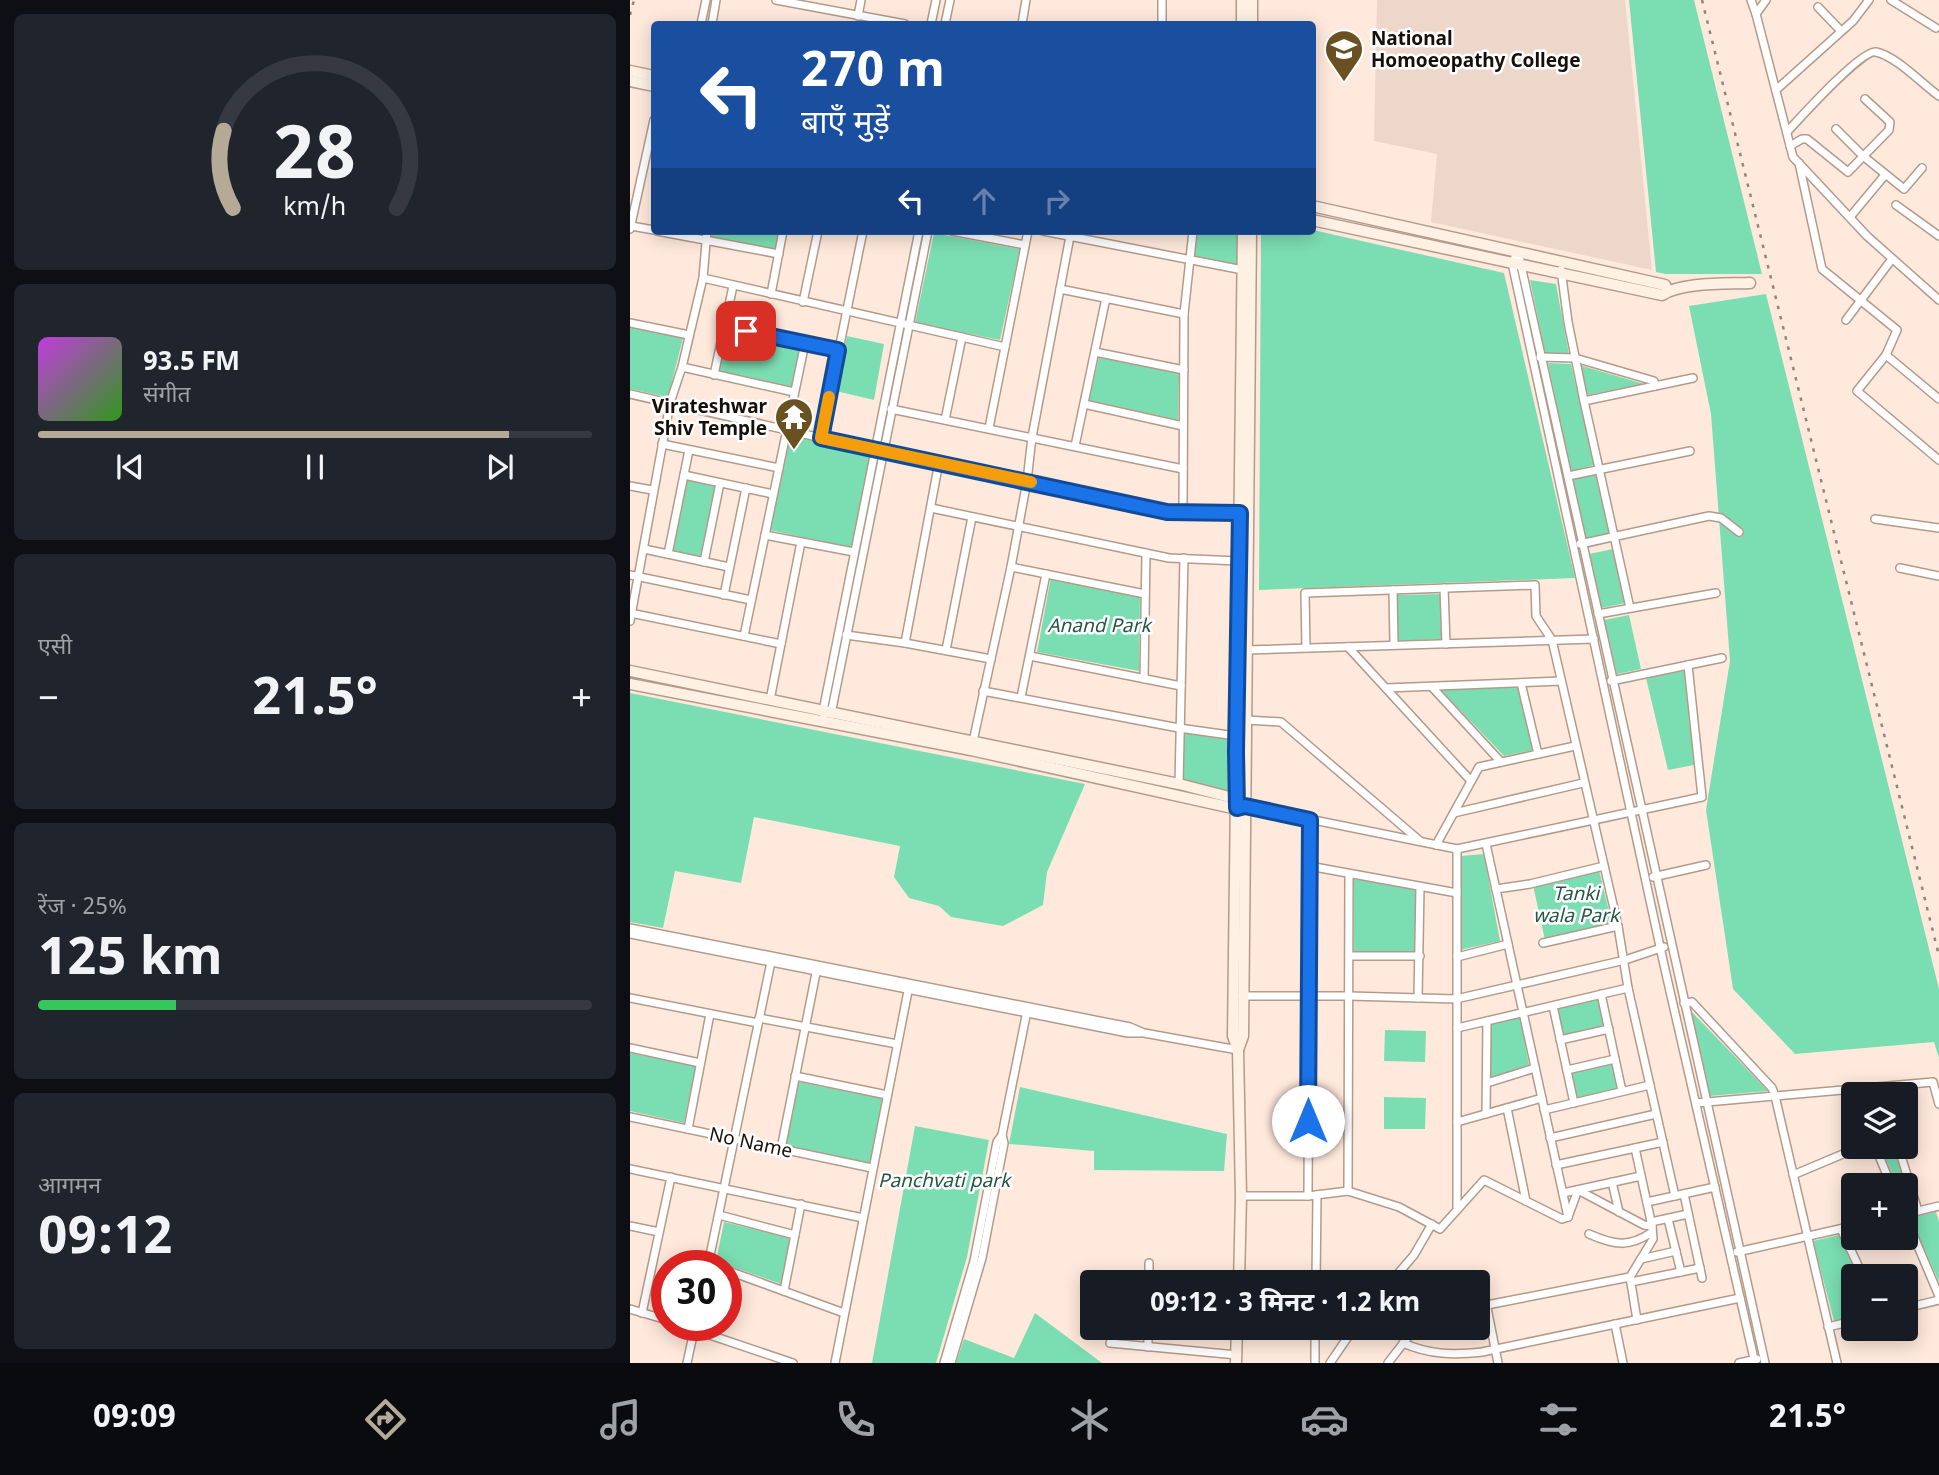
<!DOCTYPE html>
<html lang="hi">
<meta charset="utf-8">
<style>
body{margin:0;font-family:Georgia,"Noto Sans Devanagari",serif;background:#20242c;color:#f1f3f6;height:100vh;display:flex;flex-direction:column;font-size:26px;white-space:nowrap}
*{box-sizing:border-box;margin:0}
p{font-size:23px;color:#9ea1a6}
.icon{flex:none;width:38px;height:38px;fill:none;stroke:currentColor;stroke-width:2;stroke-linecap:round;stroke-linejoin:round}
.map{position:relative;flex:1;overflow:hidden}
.side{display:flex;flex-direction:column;gap:14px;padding:14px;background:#0d0f14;width:630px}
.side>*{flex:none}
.banner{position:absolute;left:21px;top:21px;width:665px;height:214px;border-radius:7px;box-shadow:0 4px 18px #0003;background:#1a4fa0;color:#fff;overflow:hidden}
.buttons{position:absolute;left:1211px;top:1082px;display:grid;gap:14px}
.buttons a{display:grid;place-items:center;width:77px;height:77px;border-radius:7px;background:#171b24;box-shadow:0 4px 18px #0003;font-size:35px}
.speed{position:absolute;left:21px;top:1250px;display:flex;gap:14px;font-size:35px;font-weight:700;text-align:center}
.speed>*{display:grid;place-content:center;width:91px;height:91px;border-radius:50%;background:#171b24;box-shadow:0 4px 18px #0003;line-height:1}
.speed .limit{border:10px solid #d22;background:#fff;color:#111}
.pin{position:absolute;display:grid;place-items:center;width:60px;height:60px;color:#fff;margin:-30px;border-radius:14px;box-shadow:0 4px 10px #0006}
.me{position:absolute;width:77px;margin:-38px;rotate:0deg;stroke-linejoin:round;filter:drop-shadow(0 0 5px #0008)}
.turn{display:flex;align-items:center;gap:24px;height:147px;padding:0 35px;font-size:32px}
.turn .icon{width:91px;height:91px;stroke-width:2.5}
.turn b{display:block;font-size:49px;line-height:60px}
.lanes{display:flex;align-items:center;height:66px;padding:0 35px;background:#0003;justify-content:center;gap:35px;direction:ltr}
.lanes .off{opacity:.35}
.big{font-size:52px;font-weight:700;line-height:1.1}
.side .tile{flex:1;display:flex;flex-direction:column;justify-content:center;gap:10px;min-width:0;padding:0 24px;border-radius:10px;background:#20242c}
.side .dial{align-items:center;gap:0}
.dial svg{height:182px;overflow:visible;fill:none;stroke:#363941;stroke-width:7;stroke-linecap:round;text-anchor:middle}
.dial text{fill:#f1f3f6;stroke:none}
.song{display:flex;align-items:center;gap:21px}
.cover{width:84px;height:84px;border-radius:10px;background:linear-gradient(135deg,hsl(290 70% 55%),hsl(110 70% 35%))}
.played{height:7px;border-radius:4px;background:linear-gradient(90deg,#b4aa96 85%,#363941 85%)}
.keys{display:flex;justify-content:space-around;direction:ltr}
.heat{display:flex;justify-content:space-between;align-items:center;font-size:38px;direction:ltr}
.charge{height:10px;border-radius:5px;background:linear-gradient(90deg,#34c759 25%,#363941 0)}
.trip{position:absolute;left:450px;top:1270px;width:410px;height:70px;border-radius:7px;background:#171b24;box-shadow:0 4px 18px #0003;font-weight:700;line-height:70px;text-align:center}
.tab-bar{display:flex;height:112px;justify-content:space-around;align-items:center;background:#090b0e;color:#9ea1a6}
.tab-bar .icon{width:49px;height:49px}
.tab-bar .active{color:#b4aa96}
.tab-bar b{font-size:32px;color:#f1f3f6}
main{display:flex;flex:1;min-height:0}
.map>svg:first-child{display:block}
.medical{fill:#edd7cb}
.green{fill:#7bdeb2}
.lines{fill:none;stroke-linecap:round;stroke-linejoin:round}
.street-casing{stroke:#b39a8b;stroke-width:10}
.secondary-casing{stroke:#b39a8b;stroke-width:13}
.street{stroke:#fff;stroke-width:7}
.secondary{stroke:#fef0e3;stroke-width:10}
.rail{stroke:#94857b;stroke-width:2.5;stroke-dasharray:3.5 7;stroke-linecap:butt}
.route-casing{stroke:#114b97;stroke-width:18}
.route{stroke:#1a73e8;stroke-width:12}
.slow{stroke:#f59e0b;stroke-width:12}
.labels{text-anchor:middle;stroke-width:5;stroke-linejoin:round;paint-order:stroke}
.poi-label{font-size:19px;font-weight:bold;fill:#170f09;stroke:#fff;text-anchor:start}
.park-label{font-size:19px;font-style:italic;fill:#265642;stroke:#fff}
.street-label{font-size:19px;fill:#170f09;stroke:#fff}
</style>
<main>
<section class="side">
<div class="tile dial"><svg viewBox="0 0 100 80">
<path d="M14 69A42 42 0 1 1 86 69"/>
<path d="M14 69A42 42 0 0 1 10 35" stroke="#b4aa96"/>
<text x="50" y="56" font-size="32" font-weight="700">28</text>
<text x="50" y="72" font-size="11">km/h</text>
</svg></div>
<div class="tile">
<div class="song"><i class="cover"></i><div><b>93.5 FM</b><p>संगीत</p></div></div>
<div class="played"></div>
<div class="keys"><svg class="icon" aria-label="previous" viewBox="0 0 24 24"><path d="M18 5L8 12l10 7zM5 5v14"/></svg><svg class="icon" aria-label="pause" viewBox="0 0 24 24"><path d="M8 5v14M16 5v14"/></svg><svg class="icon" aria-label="next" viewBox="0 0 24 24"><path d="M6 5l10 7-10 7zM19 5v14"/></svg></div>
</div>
<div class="tile"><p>एसी</p>
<div class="heat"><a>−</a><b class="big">21.5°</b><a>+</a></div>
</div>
<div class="tile"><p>रेंज · 25%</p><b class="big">125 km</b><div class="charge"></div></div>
<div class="tile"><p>आगमन</p><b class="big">09:12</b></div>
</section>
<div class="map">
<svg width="1309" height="1363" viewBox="0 0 1309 1363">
<rect width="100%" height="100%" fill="#ffe9dc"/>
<!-- medical -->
<path class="medical" d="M747,0H995L1022,270L801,222L807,154L744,141Z"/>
<!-- green -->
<g class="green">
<path d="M999,0H1064L1132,274H1036L1026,272Z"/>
<path d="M683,230L874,273L945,578L629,590L631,231Z"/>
<path d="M80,231H150L146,252L78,237Z"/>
<path d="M565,231H611V265L561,256Z"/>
<path d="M304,233L390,249L370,340L285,323Z"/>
<path d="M900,280L926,284L939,354L915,353Z"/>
<path d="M1136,294L1309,989V1058L1304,1042L1165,1054L1103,989L1076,810L1100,661L1081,414L1059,306Z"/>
<path d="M0,327L53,338L38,397L0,389Z"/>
<path d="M97,329L173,345L163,389L87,372Z"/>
<path d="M217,336L254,344L244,400L206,391Z"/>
<path d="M469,356L549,374L548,420L459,401Z"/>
<path d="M918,363L941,364L964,465L940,471Z"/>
<path d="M949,365L1014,384L957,395Z"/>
<path d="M160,435L241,453L221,548L140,530Z"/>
<path d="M965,473L981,542L958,548L942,478Z"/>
<path d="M56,477L88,484L72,559L40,553Z"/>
<path d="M983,549L996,603L971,608L959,554Z"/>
<path d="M421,577L510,595L509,671L407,652Z"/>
<path d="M811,594L812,639L768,641L767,595Z"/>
<path d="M999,615L1011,669L987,674L974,620Z"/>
<path d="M1054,671L1064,765L1038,770L1016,678Z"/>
<path d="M887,686L904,750L874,756L811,690Z"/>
<path d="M0,693L455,784L417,872L413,905L373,926L321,917L309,906L279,898L264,877L270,846L124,817L111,883L45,871L33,928L0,922Z"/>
<path d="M552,731L608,740L606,792L554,781Z"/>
<path d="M854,854L870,941L830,950L831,856Z"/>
<path d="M969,870L982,924L915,940L903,885Z"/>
<path d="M724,879L786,890L785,953H724Z"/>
<path d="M969,998L975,1026L932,1036L925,1007Z"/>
<path d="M1061,1011L1138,1091L1080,1096Z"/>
<path d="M890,1017L899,1065L861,1077V1024Z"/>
<path d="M755,1030L796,1031L795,1062L754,1061Z"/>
<path d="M0,1053L66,1066L54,1123L0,1111Z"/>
<path d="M983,1062L989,1089L945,1098L939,1071Z"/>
<path d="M169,1082L254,1099L240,1165L155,1147Z"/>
<path d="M390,1087L597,1134L594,1171L464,1170V1151L379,1144Z"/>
<path d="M754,1097L796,1098L795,1129H754Z"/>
<path d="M285,1126L359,1140L337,1257L306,1363H242Z"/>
<path d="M1250,1146H1263L1276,1185H1267Z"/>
<path d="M1306,1212L1309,1221V1282L1280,1218Z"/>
<path d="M94,1222L161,1238L151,1284L86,1261Z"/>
<path d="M1209,1235L1227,1276H1223V1317L1204,1321L1183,1241Z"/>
<path d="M405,1313L472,1363H326L334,1339L384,1358Z"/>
</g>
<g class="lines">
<defs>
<g id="street">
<path d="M146,0L275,24"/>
<path d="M532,0V24"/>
<path d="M1121,0L1126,14"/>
<path d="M1136,0L1126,14L1163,157L1237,236L1309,300"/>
<path d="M1261,0L1306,28"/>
<path d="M1188,7L1211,31"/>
<path d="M228,16L231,0"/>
<path d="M71,24L76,0"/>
<path d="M82,24L86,0"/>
<path d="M301,24L306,0"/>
<path d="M315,24L320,0"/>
<path d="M392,24L396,0"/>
<path d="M1146,90L1223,21L1239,0"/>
<path d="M1206,129L1233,156L1274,189L1292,168"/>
<path d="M1157,132C1169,119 1232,49 1246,52C1266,56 1292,84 1309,96"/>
<path d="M1160,146L1172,139H1177L1218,172L1259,130L1260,122L1235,99"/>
<path d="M1169,163L1192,269L1267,330L1256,355L1227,391L1309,460"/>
<path d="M1266,205L1309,236"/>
<path d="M1220,217L1255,175"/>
<path d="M1,226L24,230"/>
<path d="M0,229L24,120"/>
<path d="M27,231L149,254"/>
<path d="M322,231L395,245"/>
<path d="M413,231L613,270"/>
<path d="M888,252L1135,1363"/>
<path d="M884,259L882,263L1034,965L1125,1363"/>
<path d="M931,270L938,322L954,401L1000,608"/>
<path d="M73,278L375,347"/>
<path d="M430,289L554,314"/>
<path d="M141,294L153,231"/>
<path d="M173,302L188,231"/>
<path d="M1216,320L1262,259"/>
<path d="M0,323L59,335"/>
<path d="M94,327L208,350"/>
<path d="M465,352L554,370"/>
<path d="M1256,355L1309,399"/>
<path d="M910,357L945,358L1024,381L1025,386"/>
<path d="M52,367L164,392"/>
<path d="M84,375L103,286"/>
<path d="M0,394L244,450L537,512L610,513"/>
<path d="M954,401L1063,378"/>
<path d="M454,404L553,426"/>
<path d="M261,409L553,469"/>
<path d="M315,420L332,337"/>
<path d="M359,428L398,231"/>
<path d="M191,438L233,231"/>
<path d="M32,444L149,468"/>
<path d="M445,446L476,298"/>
<path d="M54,475L143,494"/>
<path d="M938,476L1060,451"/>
<path d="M0,486L22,490"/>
<path d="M301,508L539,558L609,561"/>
<path d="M553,512L554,314L563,231"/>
<path d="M1245,519L1309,528"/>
<path d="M135,535L224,552"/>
<path d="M950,544L1079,516L1091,518L1109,532"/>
<path d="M14,549L99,567"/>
<path d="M38,554L59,450"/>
<path d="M74,562L90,483"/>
<path d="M381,567L515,594"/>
<path d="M1270,568L1309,576"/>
<path d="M0,575L121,600"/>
<path d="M814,588L816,644"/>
<path d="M763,590L764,645"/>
<path d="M94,595L116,488"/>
<path d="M0,613L151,644"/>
<path d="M968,614L1086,593"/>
<path d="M0,621L40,403L52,367L73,278L77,231"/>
<path d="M216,635L275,643L361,659"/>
<path d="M114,636L175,343"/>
<path d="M275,643L309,462"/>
<path d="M718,647L841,781"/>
<path d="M676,648L675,593L905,585L906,616L922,640L988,926L998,988L1045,1196"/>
<path d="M316,650L342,517"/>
<path d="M616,650L964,639"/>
<path d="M400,656L551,686"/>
<path d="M514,679L516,553"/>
<path d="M981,681L1092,658"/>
<path d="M891,683L908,754"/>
<path d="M802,687L871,762"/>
<path d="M756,688L931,681"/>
<path d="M353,691L549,728L606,736"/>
<path d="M391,697L416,574"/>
<path d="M140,700L171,542"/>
<path d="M201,714L298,231"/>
<path d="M194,715L193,711L289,231"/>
<path d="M616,720L651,722L790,841"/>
<path d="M342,746L381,567L397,481L402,437L441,231"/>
<path d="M549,784L554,558"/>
<path d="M615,806L827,849L1072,797L1058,665"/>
<path d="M824,813L953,783"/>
<path d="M856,844L938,1217"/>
<path d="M806,845L849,767L945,746"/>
<path d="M827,849V1210"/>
<path d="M679,866L827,893"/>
<path d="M1023,877L1076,865"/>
<path d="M866,889L900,884L974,866"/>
<path d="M0,928L500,1027L514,1033L608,1050"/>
<path d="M0,934L498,1033H510"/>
<path d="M913,943L988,926"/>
<path d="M719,956H790"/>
<path d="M827,957L878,944"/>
<path d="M971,994L992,1091"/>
<path d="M612,996H719L826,999L995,960L1034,947"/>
<path d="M0,998L128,1023"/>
<path d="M788,998L790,887"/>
<path d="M1054,1003L1062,1002L1142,1088L1145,1096L1207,1363"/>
<path d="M923,1006L944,1103"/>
<path d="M129,1018L267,1044"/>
<path d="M827,1028L998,988"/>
<path d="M930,1040L979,1029"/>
<path d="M0,1048L70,1063"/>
<path d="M937,1070L985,1059"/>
<path d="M165,1076L257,1095"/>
<path d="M857,1083L905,1068"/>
<path d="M1066,1103L1303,1082L1309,1104"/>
<path d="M877,1108L896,1201"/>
<path d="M914,1110L1020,1085"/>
<path d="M856,1114L857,1021"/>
<path d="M0,1117L242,1168"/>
<path d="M827,1122L912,1098"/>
<path d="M58,1129L80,1014"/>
<path d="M920,1138L1026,1114"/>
<path d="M1245,1146L1261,1185"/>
<path d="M1268,1146L1288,1211"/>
<path d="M1005,1148L1022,1226L1023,1239L1000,1277L1007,1320"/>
<path d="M151,1149L187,968"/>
<path d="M926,1165L1033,1142"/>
<path d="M0,1169L233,1218"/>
<path d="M1163,1175L1232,1146"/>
<path d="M982,1182L989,1212"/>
<path d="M718,1191L719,874"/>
<path d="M933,1193L1011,1176"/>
<path d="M1054,1194L1072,1278"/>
<path d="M611,1196H678L718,1191L769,1207L810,1229L854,1180L932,1219L938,1217"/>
<path d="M678,1196L680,820"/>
<path d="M1017,1202L1085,1187"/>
<path d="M1276,1214L1309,1206"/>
<path d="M89,1215L165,1235"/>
<path d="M938,1217L948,1190L1014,1225L1022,1226"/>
<path d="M1276,1218L1309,1296"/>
<path d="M1038,1219L1051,1272"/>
<path d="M1021,1222L1058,1214"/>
<path d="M0,1226L29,1232"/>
<path d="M1211,1229L1233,1276"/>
<path d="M959,1234C984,1245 999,1248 1022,1232"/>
<path d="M1107,1252L1223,1226"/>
<path d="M1011,1259L1046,1251"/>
<path d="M78,1265L141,962"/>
<path d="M96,1270L214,1313"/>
<path d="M1001,1282L1070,1268"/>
<path d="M519,1283V1263"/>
<path d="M686,1283L687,1195"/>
<path d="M760,1283L784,1255L802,1224"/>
<path d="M154,1291L171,1204"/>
<path d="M854,1293L868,1363"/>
<path d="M857,1305L1000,1277"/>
<path d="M1276,1308L1309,1300"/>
<path d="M0,1309L37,1320"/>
<path d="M12,1313L41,1177"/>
<path d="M985,1324L993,1363"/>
<path d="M50,1325L163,1363"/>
<path d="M1198,1327L1223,1321"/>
<path d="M480,1343L607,1355"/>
<path d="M773,1343C800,1355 824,1355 852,1352L1110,1298"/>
<path d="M518,1347V1328"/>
<path d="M57,1363L65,1326"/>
<path d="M205,1363L279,986"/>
<path d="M314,1363L344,1261L367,1142L372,1135"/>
<path d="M321,1363L352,1258L374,1143L372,1135L397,1011"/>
<path d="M685,1363V1328"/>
<path d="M700,1363L724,1328"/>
<path d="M758,1363L785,1328"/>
<path d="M1109,1363L1127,1359"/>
</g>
<g id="secondary">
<path d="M612,24V0"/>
<path d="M622,24V0"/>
<path d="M0,71L24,76"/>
<path d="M0,81L24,86"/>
<path d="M682,206L1035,285L1038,291"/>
<path d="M682,220L1032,295C1052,282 1096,284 1120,283"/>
<path d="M0,671L549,784L607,799L611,803"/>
<path d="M0,684L341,750L607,809L611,807"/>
<path d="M608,1050L613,1036L621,231"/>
<path d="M609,1283L611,1196L608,1050L603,1036L613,231"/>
<path d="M606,1363L607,1328"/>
</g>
</defs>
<!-- street casing -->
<use href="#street" class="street-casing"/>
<!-- secondary casing -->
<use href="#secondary" class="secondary-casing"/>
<!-- street -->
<use href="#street" class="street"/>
<!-- secondary -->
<use href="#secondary" class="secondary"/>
<!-- rail -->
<g class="rail">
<path d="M1072,0L1309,956"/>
<path d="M0,15L4,0"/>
</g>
</g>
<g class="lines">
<defs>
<path id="route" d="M116,331L208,350L191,438L537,512L610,513L606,751L607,808L615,806L680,820L678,1121"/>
</defs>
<!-- route casing -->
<use href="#route" class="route-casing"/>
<!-- route -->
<use href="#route" class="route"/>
<!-- slow -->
<path class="slow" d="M199,397L191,438L401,482"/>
</g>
<!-- icons -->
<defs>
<symbol id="university-pin" viewBox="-11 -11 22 30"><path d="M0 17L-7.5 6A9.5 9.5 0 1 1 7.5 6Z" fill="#695121" stroke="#fff"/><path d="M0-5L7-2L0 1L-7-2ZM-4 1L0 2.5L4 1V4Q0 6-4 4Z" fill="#fff"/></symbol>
<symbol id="temple-pin" viewBox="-11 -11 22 30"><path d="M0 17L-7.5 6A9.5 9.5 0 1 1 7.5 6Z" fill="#695121" stroke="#fff"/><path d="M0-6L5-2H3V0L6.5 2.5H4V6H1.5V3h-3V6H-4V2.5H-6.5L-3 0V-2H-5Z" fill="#fff"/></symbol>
</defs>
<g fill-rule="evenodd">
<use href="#university-pin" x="692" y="27" width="44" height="60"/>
<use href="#temple-pin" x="142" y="395" width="44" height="60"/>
</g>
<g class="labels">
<!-- poi labels -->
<g class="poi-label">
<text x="741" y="45">National<tspan x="741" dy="22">Homoeopathy College</tspan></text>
<text x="137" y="413" text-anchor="end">Virateshwar<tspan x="137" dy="22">Shiv Temple</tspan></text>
</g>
<!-- park labels -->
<g class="park-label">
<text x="469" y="632">Anand Park</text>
<text x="946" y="900">Tanki<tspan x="946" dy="22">wala Park</tspan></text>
<text x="314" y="1187">Panchvati park</text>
</g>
<!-- street labels -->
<g class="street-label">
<text transform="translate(121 1142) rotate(12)" y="7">No Name</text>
</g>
</g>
</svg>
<div class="buttons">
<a><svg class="icon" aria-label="layers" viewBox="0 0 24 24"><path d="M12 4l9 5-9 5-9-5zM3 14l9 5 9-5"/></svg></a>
<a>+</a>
<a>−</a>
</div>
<div class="speed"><div class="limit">30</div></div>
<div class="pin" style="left:116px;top:331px;background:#d93025"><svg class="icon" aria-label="arrive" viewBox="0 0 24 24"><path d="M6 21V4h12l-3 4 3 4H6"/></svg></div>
<svg class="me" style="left:678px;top:1121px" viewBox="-20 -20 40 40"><circle r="19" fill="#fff"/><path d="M0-13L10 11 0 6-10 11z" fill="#1a73e8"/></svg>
<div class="trip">09:12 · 3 मिनट · 1.2 km</div>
<div class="banner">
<div class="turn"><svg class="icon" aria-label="left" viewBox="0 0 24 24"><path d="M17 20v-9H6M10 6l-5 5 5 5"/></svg><div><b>270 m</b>बाएँ मुड़ें</div></div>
<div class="lanes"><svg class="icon" aria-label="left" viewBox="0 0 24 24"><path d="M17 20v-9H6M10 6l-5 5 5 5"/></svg><svg class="icon off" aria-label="ahead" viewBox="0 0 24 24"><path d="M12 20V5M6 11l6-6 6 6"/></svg><svg class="icon off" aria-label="right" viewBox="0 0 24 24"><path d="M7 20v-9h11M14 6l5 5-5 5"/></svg></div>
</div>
</div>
</main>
<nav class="tab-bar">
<b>09:09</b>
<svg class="icon active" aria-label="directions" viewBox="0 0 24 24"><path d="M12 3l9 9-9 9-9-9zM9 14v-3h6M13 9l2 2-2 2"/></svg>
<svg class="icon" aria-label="music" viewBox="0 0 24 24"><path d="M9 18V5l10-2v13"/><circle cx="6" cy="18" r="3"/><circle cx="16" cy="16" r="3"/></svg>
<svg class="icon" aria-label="phone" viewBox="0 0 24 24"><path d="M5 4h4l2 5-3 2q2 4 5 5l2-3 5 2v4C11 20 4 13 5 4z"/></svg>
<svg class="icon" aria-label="climate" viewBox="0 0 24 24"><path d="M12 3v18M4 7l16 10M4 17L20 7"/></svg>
<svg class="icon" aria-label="car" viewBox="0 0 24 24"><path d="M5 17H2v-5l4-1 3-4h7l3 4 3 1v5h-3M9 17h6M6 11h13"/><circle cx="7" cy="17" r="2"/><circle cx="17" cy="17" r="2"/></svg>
<svg class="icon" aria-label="filters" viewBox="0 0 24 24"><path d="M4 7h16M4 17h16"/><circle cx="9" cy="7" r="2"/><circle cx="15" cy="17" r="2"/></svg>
<b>21.5°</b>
</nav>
